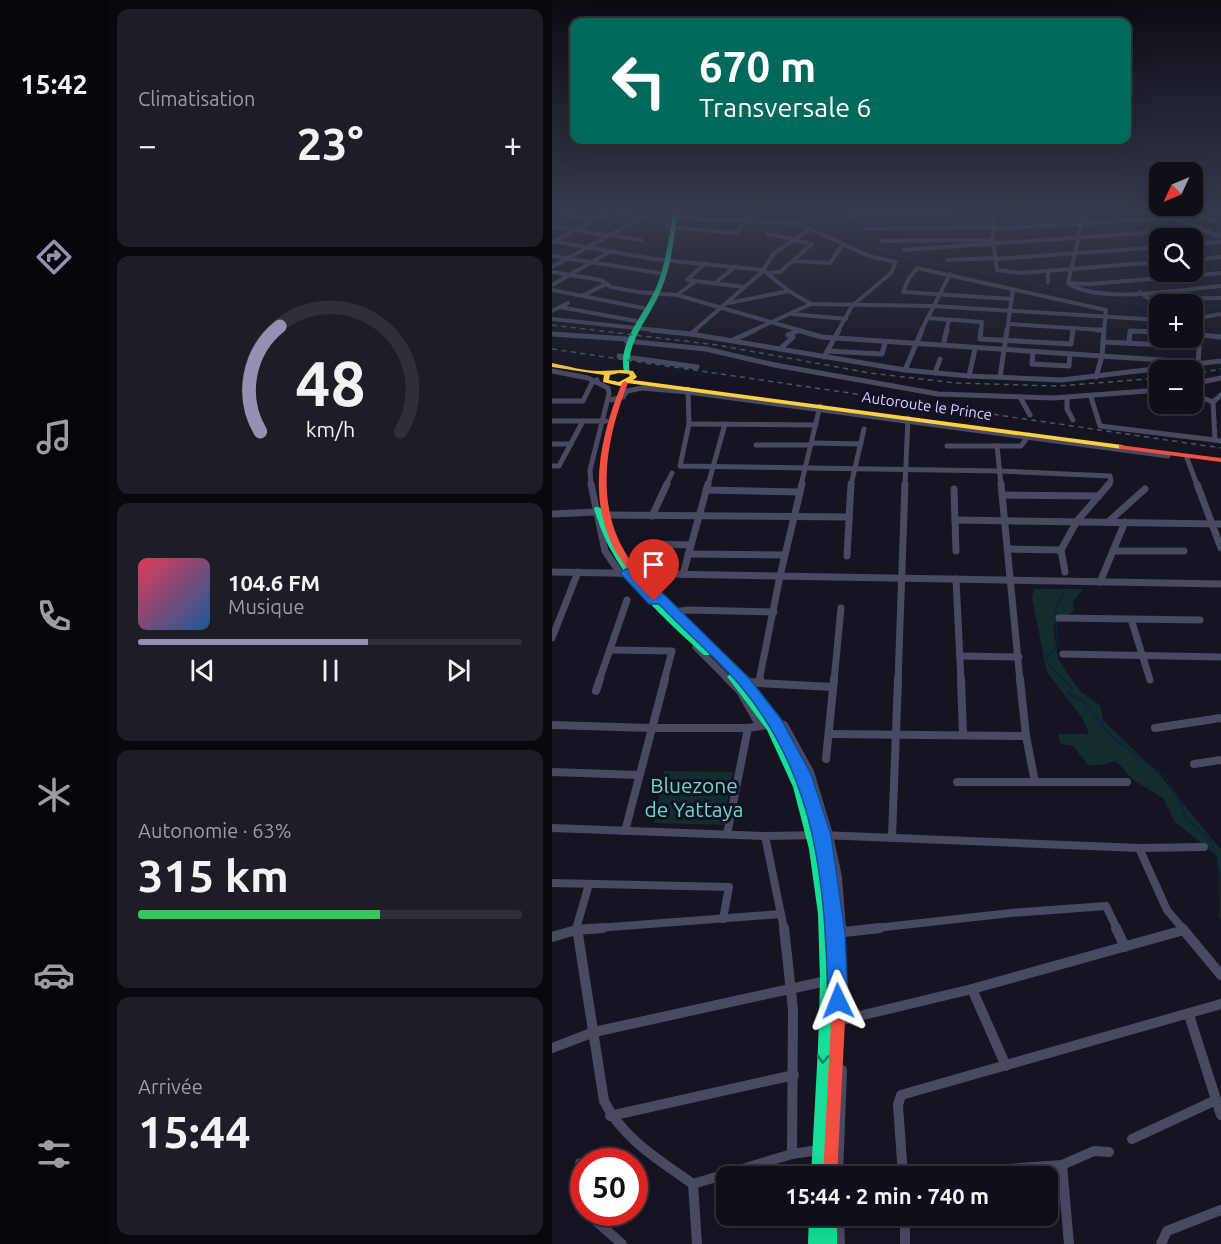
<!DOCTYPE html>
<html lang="fr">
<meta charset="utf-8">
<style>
body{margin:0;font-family:Ubuntu,sans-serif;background:#1e1d26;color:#f1f3f6;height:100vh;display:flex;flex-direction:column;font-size:22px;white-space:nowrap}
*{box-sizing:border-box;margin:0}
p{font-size:20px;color:#9c9ca2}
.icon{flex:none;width:33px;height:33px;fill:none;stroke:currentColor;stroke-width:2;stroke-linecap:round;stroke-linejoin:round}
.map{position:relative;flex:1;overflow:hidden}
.drawer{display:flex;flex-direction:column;gap:9px;padding:9px;background:#09080e;width:444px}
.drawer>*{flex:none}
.guide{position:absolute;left:18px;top:18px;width:561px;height:126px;border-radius:12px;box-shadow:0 6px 24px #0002,0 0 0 2px #302f38;background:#00695c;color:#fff;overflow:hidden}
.needle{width:39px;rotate:226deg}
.buttons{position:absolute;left:597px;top:162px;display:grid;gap:12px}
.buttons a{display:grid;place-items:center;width:54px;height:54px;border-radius:12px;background:#100f19;box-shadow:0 6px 24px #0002,0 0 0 2px #302f38;font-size:30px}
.speed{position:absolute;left:18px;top:1148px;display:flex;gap:12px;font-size:30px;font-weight:700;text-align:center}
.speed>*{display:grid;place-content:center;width:78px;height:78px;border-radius:50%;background:#100f19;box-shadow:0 6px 24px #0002,0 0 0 2px #302f38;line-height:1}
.speed .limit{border:9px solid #d22;background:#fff;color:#111}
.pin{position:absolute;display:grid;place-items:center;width:51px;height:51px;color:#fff;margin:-62px -26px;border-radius:50% 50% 50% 0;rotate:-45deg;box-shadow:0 0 6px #0007}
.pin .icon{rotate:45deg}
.me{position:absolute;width:66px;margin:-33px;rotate:358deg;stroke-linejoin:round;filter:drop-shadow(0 0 4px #0008)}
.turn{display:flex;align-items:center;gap:21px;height:126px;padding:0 30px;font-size:27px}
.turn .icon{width:78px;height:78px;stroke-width:2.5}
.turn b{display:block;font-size:42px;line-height:51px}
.big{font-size:45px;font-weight:700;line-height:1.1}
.drawer .widget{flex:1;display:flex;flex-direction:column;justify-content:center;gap:9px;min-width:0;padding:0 21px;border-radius:12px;background:#1e1d26}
.drawer .dial{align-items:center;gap:0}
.dial svg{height:156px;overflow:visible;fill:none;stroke:#302f38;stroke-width:7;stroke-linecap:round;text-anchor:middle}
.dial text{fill:#f1f3f6;stroke:none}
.song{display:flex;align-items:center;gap:18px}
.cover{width:72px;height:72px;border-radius:9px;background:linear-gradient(135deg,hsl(350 70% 55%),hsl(210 70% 35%))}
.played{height:6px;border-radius:3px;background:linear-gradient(90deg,#9591b1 60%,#302f38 60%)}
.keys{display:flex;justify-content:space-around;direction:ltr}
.heat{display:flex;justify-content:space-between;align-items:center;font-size:33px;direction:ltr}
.charge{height:9px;border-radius:4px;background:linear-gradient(90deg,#34c759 63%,#302f38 0)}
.trip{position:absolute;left:164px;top:1166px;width:342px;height:60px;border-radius:12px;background:#100f19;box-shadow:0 6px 24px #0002,0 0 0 2px #302f38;font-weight:700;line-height:60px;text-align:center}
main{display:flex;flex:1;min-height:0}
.dock{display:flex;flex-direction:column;width:108px;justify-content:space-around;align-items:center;background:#06060a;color:#9c9ca2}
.dock .icon{width:42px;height:42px}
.dock .on{color:#9591b1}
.dock b{font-size:27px;color:#f1f3f6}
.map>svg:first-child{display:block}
.green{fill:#132c2d}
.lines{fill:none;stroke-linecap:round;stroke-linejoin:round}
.stream{stroke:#0d2144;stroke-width:1.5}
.street-far4{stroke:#4a4962;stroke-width:4}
.street-far3{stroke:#4a4962;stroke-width:5}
.street-far2{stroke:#4a4962;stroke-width:7}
.street-far1{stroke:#4a4962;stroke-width:8}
.street{stroke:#4a4962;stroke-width:10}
.fast{fill:#16e098;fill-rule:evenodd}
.slow{fill:#ffcf43;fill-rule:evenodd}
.jam{fill:#f24e42;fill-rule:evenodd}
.rail{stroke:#43596b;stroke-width:1.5;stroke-dasharray:5 4.5;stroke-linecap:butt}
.oneway{stroke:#158265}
.route{fill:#1a73e8;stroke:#114b97;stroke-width:1.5}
.labels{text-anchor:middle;stroke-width:6;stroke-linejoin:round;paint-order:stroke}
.far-street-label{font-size:15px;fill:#d9d4ff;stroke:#130f26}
.near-park-label{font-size:21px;fill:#5fe0c0;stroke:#130f26}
</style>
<main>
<nav class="dock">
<b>15:42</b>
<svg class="icon on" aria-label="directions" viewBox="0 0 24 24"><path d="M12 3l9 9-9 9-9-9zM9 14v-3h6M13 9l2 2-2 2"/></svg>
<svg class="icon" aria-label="music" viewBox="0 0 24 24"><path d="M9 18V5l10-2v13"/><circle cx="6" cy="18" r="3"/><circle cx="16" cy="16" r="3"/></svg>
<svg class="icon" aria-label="phone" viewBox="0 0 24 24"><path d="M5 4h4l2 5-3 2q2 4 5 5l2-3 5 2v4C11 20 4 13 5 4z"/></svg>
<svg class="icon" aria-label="climate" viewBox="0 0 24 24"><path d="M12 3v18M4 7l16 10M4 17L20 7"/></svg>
<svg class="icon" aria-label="car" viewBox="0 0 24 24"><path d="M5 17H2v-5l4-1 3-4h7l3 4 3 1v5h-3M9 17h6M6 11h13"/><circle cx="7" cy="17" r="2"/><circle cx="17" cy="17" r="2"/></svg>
<svg class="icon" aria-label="filters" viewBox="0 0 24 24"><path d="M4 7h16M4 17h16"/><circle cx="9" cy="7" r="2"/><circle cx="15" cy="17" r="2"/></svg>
</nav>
<section class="drawer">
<div class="widget"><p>Climatisation</p>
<div class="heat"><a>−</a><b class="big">23°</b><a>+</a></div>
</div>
<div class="widget dial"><svg viewBox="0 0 100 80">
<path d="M14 69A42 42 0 1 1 86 69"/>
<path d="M14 69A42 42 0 0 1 24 15" stroke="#9591b1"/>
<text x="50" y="56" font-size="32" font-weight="700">48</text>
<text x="50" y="72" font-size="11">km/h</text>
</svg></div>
<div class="widget">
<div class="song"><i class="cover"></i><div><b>104.6 FM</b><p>Musique</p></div></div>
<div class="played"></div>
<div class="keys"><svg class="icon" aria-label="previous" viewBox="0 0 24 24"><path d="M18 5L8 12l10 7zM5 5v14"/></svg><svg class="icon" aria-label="pause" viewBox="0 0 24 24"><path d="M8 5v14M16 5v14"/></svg><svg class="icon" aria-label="next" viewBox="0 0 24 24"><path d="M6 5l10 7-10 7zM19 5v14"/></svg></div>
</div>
<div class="widget"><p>Autonomie · 63%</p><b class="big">315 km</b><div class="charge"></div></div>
<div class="widget"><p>Arrivée</p><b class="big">15:44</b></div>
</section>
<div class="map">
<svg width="669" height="1244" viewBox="0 0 669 1244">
<rect width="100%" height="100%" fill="#161421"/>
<!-- green -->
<g class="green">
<path d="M482,589H531L521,602L522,610L501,626L506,659L528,691L548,705L551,720L607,774L669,850V920L667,918L668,886L665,856L623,822L611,798L580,779L564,761L549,765H536L521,746L508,744L506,734H537L531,719L495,672L480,599Z"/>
<path d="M112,771L181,772L171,825L102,823Z"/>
</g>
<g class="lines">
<!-- stream -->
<g class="stream">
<path d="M280,209L288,230L339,254L414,270L464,276L489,286L532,296L608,307"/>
<path d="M640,309L669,305"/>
<path d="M513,589L503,610L506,646L494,657L498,666L520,688L516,694L530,700L559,736L613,777L628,801L633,816L660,842L669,878"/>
</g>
<!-- street-far4 -->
<g class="street-far4">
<path d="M31,209L90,217"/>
<path d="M445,209L440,233L445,270L468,273L608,262"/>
<path d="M203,211L253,213L268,211L267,209"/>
<path d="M637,211L662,221"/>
<path d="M0,212L44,219"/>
<path d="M296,215L608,210"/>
<path d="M618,217L669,237"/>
<path d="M123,218L245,223L317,256L344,262L339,273L300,306L286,331"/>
<path d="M0,226L57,236"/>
<path d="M116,227L184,233L205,209"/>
<path d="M315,229L441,227"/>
<path d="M440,229L620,218"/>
<path d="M215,234L241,239"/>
<path d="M58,235L90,240"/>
<path d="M0,241L102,259L211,270L237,291L259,304L381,306L608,320"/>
<path d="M2,241L64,209"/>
<path d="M330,241L440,240"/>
<path d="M640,244L669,242"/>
<path d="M351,250L646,229"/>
<path d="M0,256L107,273"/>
<path d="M444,259L608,247"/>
<path d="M395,260L444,258"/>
<path d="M640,260L669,257"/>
<path d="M241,261L278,263L290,245"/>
<path d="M153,263L135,280L193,287"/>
<path d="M0,267L105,209"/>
<path d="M496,271V282"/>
<path d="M0,272L49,280L59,287L86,292L125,295L250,331"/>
<path d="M215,273L228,272L260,244L239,240"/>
<path d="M163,283L184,266"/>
<path d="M516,283C547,305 630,289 669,286"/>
<path d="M516,283L538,284L669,273"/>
<path d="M516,283L533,209"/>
<path d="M0,285L59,251"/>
<path d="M0,290L91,308"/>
<path d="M588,292L597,299L669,298"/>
<path d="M125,295L144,281"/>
<path d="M30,296L54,284"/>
<path d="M460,299L351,292L357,278L365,268L554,310L552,331"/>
<path d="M176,303L237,291"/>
<path d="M8,307L84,321"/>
<path d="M0,311L16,303"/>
<path d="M240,314L294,319"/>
<path d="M375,318L430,322L429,331"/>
<path d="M0,319L112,331"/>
<path d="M640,319L669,314"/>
<path d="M458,324L551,330"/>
<path d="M142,331L210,272L222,253L258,229"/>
<path d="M200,331L259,304"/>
<path d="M369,331L398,274"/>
<path d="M394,331L397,320"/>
<path d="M455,331L461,289"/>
<path d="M521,331V328"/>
<path d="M578,331H582"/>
</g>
<!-- street-far3 -->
<g class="street-far3">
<path d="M99,330L139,334L353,370L417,376L510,380L669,361"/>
<path d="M245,330L270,337L639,362"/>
<path d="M429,330L428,339L519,344L521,330"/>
<path d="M545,330H551"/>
<path d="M0,334L75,339"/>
<path d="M139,334L144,330"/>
<path d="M640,334L669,337"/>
<path d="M181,340L203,330"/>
<path d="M74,341L154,349L223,365L386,394L502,398L608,390"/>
<path d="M392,341L395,330"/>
<path d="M551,342L614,345L616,338"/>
<path d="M577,343L578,331L608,332"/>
<path d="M228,349L241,337L236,335L245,331"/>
<path d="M276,351L330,354L333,343"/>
<path d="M481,352L480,364L517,366L518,354"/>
<path d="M67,356L145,367"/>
<path d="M272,357L287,330"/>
<path d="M646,364L648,335"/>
<path d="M353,370L370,330"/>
<path d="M0,371L36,378L56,388L57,394L38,470L39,485"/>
<path d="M383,373L388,359"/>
<path d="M417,376L423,349"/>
<path d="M448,377L455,330"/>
<path d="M544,377L550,356L552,330"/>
<path d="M640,384L669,378"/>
<path d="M136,389L137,424L128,466L447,471L558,476L559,481L555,485"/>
<path d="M640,394L661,402"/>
<path d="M669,395L661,402L663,440L669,441"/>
<path d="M468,397L478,415"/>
<path d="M539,397L548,426L663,440"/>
<path d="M515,398V409L521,420"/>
<path d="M59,400L71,397L75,391L90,388L136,392L616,456"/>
<path d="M0,401H31L40,383L45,380"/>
<path d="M0,421H54"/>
<path d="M137,424L264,425"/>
<path d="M260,443L309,444"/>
<path d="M0,444H19"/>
<path d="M204,445H259"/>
<path d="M395,446H469L477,435"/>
<path d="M445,446L449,485"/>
<path d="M635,458L645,485"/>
<path d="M0,466H7L31,421"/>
<path d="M114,485L120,473"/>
<path d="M156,485L173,424"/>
<path d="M249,485L268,406"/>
<path d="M299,485L312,429"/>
<path d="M353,485L356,418"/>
</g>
<!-- street-far2 -->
<g class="street-far2">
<path d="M39,484L53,551L68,573"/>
<path d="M449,484L468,681"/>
<path d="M645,484L669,548"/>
<path d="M402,489L404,551"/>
<path d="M154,490L248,492"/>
<path d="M450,495L547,496"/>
<path d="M0,514L44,512"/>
<path d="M53,515L297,517"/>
<path d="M100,516L115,484"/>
<path d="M403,520L669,524"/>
<path d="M556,522L593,489"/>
<path d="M97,544L139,545"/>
<path d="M456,549L509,550"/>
<path d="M561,551H632"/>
<path d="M136,554L233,555"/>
<path d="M295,556L299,484"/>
<path d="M0,572L669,584"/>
<path d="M513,572L509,550L525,521L557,484"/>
<path d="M131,574L156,484"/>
<path d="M404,579L409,681"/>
<path d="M548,582L573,522"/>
<path d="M122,612L136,610L222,612"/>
<path d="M507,618L648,620"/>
<path d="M579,619L598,680"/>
<path d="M0,638L26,572"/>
<path d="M144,647L178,681"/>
<path d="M59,650L120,651L112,681"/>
<path d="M511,654L669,657"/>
<path d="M408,656L467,657"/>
<path d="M47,681L75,600"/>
<path d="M207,681L228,576L250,484"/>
<path d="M282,681L289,608"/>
<path d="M346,681L353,484"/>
</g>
<!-- street-far1 -->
<g class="street-far1">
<path d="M176,679L188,691L208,726"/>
<path d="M409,679L411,735"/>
<path d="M468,679L474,736L483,782"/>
<path d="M192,681L207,683L208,679"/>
<path d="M207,683L281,687"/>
<path d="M44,691L48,679"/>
<path d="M223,723L232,725L258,772L277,835L286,877L290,929"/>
<path d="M0,725L99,728H196L215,725"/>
<path d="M603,728L669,718"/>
<path d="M277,734L474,736"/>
<path d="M274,759L282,679"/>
<path d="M642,764L669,760"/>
<path d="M0,772L87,775"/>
<path d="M405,782H575"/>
<path d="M0,828L213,836L270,835L587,848L652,847"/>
<path d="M73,831L113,679"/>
<path d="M175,834L196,728"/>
<path d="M213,836L232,929"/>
<path d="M340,837L346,679"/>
<path d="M587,848L615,910L631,929"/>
<path d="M0,883L177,887L171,919"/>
<path d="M24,929L37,884"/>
<path d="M32,929L229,914"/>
<path d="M315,929L459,913L554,906L565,929"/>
</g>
<!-- street -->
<g class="street">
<path d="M25,928L52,1101C71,1139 107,1160 141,1184L145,1244"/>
<path d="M232,928L241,1010L240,1154"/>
<path d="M290,928V932"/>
<path d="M564,928L573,947"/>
<path d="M630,928L669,975"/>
<path d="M283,933L328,928"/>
<path d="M0,937L24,930L51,928"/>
<path d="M420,989L454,1066"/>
<path d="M637,1015L669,1115"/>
<path d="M286,1021L420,989L632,930"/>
<path d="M0,1048L42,1032L274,981"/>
<path d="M58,1116L242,1075"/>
<path d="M580,1139L664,1100"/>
<path d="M28,1163L32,1175"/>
<path d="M510,1165L542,1151L557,1152"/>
<path d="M286,1176L290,1070"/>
<path d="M351,1176L346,1105L349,1095L669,1004"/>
<path d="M356,1176L510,1165L517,1244"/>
<path d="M141,1184L240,1154L267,1150"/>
<path d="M41,1212L43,1220L70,1244"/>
<path d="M287,1215L288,1244"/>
<path d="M353,1215V1244"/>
<path d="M609,1244L615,1231L669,1210"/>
</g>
<!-- fast -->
<g class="fast">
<path d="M122,209H126C122,236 120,265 109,290C97,320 76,337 77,371L72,372C65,340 96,311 106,283C115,259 117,234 122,209Z"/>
<path d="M43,507H46L50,509L58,532L69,552L80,570L108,603L128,623L129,620H135L212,699L256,774L263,790L276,835L290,950L288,954L284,955L280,954C283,1028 277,1102 273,1176H259L266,1047L268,980L266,914L257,849L241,787L215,730L177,679L175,677L178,674L159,655H152C118,624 82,592 60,552C52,538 47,524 42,509Z"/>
<path d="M257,1215H285V1244H256Z"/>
</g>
<!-- slow -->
<path class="slow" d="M0,363C15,366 32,371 48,371C59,371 70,369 81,371L85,377L81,380L570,445L574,447L570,449L75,383L68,386L51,382L52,375L0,367ZM67,373L77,374L78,376L67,382L57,380L58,375Z"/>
<!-- jam -->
<g class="jam">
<path d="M73,381L76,383C55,436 42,500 73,552C88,579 114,599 135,620L136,622L135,624H129C106,602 80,580 64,552C34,499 48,436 70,383Z"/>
<path d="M567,445L669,458V462L570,449H567Z"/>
<path d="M284,945L288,946L290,950L293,1021L285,1176H271L279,1021L278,950L280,946Z"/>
</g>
<!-- rail -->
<g class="rail">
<path d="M613,209L632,221L669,234"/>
<path d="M0,325L165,345L318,373L404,383L506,386L608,378"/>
<path d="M0,349L669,448"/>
<path d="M640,374L669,369"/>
</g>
</g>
<!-- one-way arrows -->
<defs><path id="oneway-chevron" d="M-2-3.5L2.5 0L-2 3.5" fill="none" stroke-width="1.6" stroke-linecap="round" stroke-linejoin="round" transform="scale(1.5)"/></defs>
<use class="oneway" href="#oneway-chevron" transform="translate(271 1059) rotate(93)"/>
<!-- sky -->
<linearGradient id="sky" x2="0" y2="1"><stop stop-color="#0c0b12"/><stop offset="0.55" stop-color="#363a4e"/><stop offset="1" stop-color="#363a4e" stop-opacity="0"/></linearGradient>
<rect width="669" height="383" fill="url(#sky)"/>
<!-- route -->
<path class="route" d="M74,569L88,571L197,678L229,719L259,774L279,835L293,933L296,1001L293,1007L286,1010L279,1007L276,1001C273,885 266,777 187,684C162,656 133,631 107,604H97L68,573Z"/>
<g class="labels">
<!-- far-street labels -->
<g class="far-street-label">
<text transform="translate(375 406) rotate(8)" y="5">Autoroute le Prince</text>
</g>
<!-- near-park labels -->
<g class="near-park-label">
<text x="142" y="793">Bluezone<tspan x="142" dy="24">de Yattaya</tspan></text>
</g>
</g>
</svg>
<div class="buttons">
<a><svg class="needle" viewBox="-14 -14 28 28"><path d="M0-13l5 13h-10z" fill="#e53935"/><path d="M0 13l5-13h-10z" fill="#9c9ca2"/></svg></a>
<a><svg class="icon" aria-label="search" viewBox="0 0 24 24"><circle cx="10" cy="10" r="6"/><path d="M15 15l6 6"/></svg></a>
<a>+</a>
<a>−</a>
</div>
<div class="speed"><div class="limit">50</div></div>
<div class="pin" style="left:102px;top:601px;background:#d93025"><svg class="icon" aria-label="arrive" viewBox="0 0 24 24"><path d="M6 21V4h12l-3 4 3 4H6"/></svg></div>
<svg class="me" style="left:286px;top:1001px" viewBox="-20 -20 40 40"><path d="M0-17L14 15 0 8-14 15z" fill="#1a73e8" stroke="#fff" stroke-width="4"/></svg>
<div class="trip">15:44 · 2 min · 740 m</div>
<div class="guide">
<div class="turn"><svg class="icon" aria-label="left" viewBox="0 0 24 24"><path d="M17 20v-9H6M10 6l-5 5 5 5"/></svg><div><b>670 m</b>Transversale 6</div></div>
</div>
</div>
</main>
